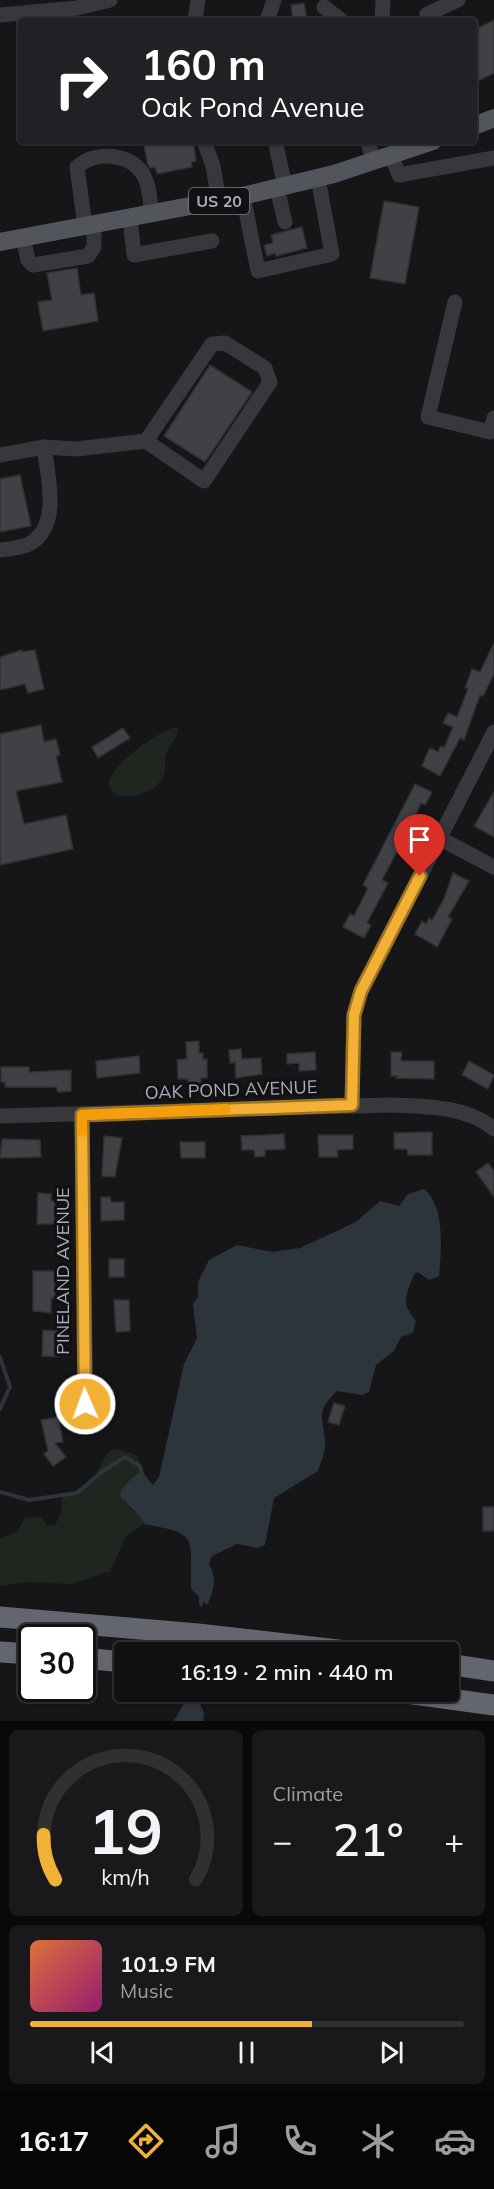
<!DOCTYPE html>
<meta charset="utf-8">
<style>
body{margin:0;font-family:Mulish,sans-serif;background:#19191b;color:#f1f3f6;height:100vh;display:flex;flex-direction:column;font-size:22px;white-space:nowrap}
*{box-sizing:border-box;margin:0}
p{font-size:20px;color:#9c9d9f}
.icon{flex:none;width:33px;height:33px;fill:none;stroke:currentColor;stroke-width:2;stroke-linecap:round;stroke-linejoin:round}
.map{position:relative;height:1721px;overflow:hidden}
.panel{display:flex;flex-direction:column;gap:9px;padding:9px;background:#09090a;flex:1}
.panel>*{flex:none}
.top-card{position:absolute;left:18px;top:18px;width:459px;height:126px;border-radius:6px;box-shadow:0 2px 4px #0004,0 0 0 2px #303032;background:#202124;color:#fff;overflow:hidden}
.speed{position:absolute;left:18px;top:1624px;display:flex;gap:12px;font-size:30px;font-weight:700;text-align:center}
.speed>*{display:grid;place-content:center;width:78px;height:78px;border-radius:50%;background:#101012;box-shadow:0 2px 4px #0004,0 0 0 2px #303032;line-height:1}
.speed .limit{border:3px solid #111;border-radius:9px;background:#fff;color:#111}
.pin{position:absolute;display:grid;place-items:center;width:51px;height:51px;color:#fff;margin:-62px -26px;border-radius:50% 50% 50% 0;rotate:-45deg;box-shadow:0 0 6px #0007}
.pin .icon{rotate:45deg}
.me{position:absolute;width:66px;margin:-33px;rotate:358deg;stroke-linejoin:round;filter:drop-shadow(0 0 4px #0008)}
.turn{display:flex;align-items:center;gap:21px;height:126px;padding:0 24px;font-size:27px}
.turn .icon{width:78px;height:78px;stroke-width:2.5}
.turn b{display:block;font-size:42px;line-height:51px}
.big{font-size:45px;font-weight:600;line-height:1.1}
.panel .widget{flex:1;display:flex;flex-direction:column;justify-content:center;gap:9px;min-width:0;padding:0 21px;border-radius:9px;background:#19191b}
.panel .dial{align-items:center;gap:0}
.dial svg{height:156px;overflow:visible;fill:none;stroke:#303032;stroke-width:7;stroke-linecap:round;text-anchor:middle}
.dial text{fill:#f1f3f6;stroke:none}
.song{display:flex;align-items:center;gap:18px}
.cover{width:72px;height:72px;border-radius:9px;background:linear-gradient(135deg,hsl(20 70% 55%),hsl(320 70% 35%))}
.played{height:6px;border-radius:3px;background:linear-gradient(90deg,#f2b134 65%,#303032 65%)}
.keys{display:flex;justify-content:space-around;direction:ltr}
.heat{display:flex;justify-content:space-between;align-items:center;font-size:33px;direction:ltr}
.panel .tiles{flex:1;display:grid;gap:9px;grid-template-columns:1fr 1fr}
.widget:last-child{grid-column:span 2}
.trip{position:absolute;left:114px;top:1642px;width:345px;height:60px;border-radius:6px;background:#101012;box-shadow:0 2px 4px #0004,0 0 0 2px #303032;font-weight:600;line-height:60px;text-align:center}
.tabs{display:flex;height:96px;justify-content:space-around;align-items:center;background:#060607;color:#9c9d9f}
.tabs .icon{width:42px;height:42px}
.tabs .on{color:#f2b134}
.tabs b{font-size:27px;color:#f1f3f6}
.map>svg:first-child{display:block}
.green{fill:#1e261f}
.water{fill:#2c353c}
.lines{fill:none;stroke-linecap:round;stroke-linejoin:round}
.stream{stroke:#2c353c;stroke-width:4}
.building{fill:#404145;stroke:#303034;stroke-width:1.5}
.minor{stroke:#37383d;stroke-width:15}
.major{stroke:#53555c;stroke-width:18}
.highway{stroke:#63666e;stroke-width:21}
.route-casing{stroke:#9d7322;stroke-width:15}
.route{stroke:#f2b134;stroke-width:10}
.slow{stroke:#f59e0b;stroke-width:10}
.labels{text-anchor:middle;stroke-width:6;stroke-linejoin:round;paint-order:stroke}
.shield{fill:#111113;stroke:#7b7e86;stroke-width:1.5}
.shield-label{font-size:16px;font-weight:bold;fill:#a8adb8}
.street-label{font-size:18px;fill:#a8adb8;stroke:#111113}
</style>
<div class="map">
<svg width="494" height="1721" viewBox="0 0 494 1721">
<rect width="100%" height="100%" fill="#161618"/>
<!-- green -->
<g class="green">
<path d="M174,727L178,728C178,741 167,746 165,757C164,761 166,766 165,771C160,792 135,800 116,795C113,791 108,787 109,782C114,762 156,734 174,727Z"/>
<path d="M114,1449L137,1455L141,1471L125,1484L123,1502L141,1517L144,1524L126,1536L110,1571L71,1584L28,1582L0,1586V1538L17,1532L25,1518L42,1517L47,1526L55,1525L61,1513L62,1498L92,1482L107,1453Z"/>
</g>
<!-- water -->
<g class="water">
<path d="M424,1189C446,1207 441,1251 439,1276L429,1280L418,1272L414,1274C406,1297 400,1302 416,1321L413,1333L401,1337L394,1351L376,1365L369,1392L362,1395L337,1391C312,1414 326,1421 325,1448C324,1455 320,1464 318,1471L274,1498L265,1545L257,1548L237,1544L212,1556L209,1564C217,1579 214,1591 207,1605L191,1589C190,1536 200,1534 144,1524C132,1497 99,1503 141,1471L153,1485L159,1477L184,1364L197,1338L193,1304L198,1297V1282L209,1260L237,1245L272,1252L300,1248L356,1222L380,1201L399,1206L408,1194Z"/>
<path d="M187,1698L198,1700L204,1713L203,1721H174Z"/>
</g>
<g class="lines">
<!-- stream -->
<g class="stream">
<path d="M0,1357L10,1387L0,1409"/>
<path d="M0,1492L29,1500L77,1493L103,1471L125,1457L140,1466L143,1477"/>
<path d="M201,1604V1594"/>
</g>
</g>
<!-- building -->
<g class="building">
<path d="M304,3L307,21H293L291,5Z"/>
<path d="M494,20V73L474,83V30Z"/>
<path d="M143,141H193L196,161L191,162L192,167L157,174L155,167L150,168L148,165Z"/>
<path d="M384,201L419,207L405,284L370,278Z"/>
<path d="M302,227L307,248L276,256L275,253L267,256L264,245L273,243L271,235Z"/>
<path d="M77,268L81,295L94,293L98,321L43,331L38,302L52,300L47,273Z"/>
<path d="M210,365L252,392L205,462L164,436Z"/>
<path d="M20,475L31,526L0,532V479Z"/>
<path d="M494,643V674L483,696L480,695L464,740L460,738L440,776L422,766L426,756L430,748L438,752L441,746L444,748L453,727L443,723L448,713L457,717L468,689L465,688L472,669L480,672Z"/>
<path d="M22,650V652L35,650L44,689L28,693L25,684L0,690V657Z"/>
<path d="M41,725L44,742L56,739L60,755L56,756L62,782L16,791L24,824L66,815L73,849L0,865V734Z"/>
<path d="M123,728L130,738L98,758L92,747Z"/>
<path d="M415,784L432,792L425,805L421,803L409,829L413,831L406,843L402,842L382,880L388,883L367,923L371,925L364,938L343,927L350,914L354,916L368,888L363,885Z"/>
<path d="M494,792V837L474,826Z"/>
<path d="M453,873L469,881L448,917L452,919L437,947L415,934L422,921L426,924L429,918L432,920L444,899Z"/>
<path d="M199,1041V1053H203V1059H207V1078H201V1083H188V1079H178L177,1060L187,1059L186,1042Z"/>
<path d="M241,1049L242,1059L261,1058L262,1074L236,1078L235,1062L230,1063L229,1050Z"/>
<path d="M315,1052L316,1070L299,1071V1063L287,1064V1054Z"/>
<path d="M391,1052H402L401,1061H434V1079L396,1078L397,1076H391Z"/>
<path d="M139,1056L140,1073L97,1078L96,1061Z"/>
<path d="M469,1061L494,1075L488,1089L462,1075Z"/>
<path d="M1,1067H29V1072L71,1070V1091L58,1092L56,1087H5V1082H1Z"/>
<path d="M432,1132V1155H408L407,1149H394V1133Z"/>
<path d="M284,1134L285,1149L265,1150V1156L255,1157L254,1150H242L241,1136Z"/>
<path d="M318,1135H353V1149L337,1150L338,1157H319Z"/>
<path d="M104,1136L122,1138L115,1177L102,1176Z"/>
<path d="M2,1139L40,1140L41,1157L0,1158Z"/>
<path d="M180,1142H205V1158H181Z"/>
<path d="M488,1163L494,1171V1197L476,1172Z"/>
<path d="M38,1193L51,1194V1201H55L54,1224H37Z"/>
<path d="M101,1197H110L111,1202H124V1220L101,1221Z"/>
<rect x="109" y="1259" width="15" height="18"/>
<path d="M33,1271H55V1298H51V1313L33,1311Z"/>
<path d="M114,1300H129L130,1331L116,1332Z"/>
<path d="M43,1330L59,1331L58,1357L42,1356Z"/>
<path d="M334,1403L345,1406L339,1425L328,1422Z"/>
<path d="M58,1417L63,1442L55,1443L66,1457L53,1466L44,1454L48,1451L41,1420Z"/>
<rect x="483" y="1507" width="11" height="24"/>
</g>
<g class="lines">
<!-- minor -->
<g class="minor">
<path d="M324,7L342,21"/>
<path d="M427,14L458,0"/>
<path d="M0,15L77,8L110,0"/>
<path d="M195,21L198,0"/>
<path d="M267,21L274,0"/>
<path d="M382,21L383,0"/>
<path d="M204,141L213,166L219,201"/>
<path d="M275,141L285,186"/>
<path d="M368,141L373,161"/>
<path d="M391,155L399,175L494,158"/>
<path d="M277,188L285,222"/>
<path d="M243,196L258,271L332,254L318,178"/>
<path d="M130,218L134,255L212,241"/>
<path d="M85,226L77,167C96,150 132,153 144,176C150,186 150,203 152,214"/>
<path d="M23,238L28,260L33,265L88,256L94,247V225"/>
<path d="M455,302L428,417L490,432L494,418"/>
<path d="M0,455L44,447L76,449L146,441L212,344L225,343L265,368L270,382L204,481L146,441"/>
<path d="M0,550C9,549 19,548 27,545C62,529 48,477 44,447"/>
<path d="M439,838L494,867"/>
<path d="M352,1105L354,1015L361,991L494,732"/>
<path d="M82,1115L86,1427"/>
<path d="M0,1116L391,1105C426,1106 466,1106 494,1129"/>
</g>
<!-- major -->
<g class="major">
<path d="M474,126L494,118"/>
<path d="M0,242L243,196L334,174L433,141"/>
</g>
<!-- highway -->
<g class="highway">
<path d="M0,1617L198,1634L364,1653"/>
<path d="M0,1652L32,1654"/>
<path d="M82,1658L124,1662"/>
<path d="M448,1664L494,1671"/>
<path d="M399,1692L494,1705"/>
</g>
</g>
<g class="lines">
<defs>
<path id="route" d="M85,1404L82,1115L352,1105L354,1015L361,991L420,876"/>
</defs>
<!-- route casing -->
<use href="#route" class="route-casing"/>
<!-- route -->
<use href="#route" class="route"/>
<!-- slow -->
<path class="slow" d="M82,1132V1115L226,1109"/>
</g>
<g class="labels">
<!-- shield labels -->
<rect class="shield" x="189" y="188" width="60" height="26" rx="4.5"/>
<g class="shield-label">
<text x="219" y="207">US 20</text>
</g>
<!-- street labels -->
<g class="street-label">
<text transform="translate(231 1090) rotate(-2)" y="6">OAK POND AVENUE</text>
<text transform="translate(63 1271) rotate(-90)" y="6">PINELAND AVENUE</text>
</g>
</g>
</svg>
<div class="speed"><div class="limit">30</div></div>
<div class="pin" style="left:420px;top:876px;background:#d93025"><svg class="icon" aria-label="arrive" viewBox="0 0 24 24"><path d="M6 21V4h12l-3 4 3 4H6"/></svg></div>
<svg class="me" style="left:85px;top:1404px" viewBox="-20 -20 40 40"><circle r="17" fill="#f2b134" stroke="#fff" stroke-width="3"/><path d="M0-11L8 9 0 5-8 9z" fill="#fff"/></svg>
<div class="trip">16:19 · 2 min · 440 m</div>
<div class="top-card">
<div class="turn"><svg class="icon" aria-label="right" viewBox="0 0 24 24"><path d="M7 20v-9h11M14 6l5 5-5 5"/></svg><div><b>160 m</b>Oak Pond Avenue</div></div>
</div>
</div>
<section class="panel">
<div class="tiles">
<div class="widget dial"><svg viewBox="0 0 100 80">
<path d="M14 69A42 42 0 1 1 86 69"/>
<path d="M14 69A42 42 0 0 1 8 46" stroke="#f2b134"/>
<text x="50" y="56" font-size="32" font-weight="700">19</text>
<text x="50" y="72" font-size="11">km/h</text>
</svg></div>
<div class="widget"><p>Climate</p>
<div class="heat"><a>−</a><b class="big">21°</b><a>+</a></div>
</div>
<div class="widget">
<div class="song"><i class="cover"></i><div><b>101.9 FM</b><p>Music</p></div></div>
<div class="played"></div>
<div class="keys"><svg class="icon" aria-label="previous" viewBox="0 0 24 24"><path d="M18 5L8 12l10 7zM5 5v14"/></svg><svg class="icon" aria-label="pause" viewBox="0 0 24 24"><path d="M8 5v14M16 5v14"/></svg><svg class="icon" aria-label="next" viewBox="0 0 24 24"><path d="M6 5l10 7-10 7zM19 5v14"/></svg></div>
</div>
</div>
</section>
<nav class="tabs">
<b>16:17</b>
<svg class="icon on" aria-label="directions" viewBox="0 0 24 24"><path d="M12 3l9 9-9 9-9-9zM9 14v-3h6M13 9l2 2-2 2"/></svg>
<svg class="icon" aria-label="music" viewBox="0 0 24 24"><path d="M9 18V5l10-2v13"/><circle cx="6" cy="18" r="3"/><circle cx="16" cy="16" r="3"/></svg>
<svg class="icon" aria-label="phone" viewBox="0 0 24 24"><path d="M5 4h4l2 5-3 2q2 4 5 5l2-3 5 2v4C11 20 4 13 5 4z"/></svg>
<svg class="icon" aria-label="climate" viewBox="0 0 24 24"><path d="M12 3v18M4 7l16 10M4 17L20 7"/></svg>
<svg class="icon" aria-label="car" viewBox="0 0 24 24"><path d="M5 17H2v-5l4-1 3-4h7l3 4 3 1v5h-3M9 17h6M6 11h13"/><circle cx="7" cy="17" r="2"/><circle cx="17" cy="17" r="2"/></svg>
</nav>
